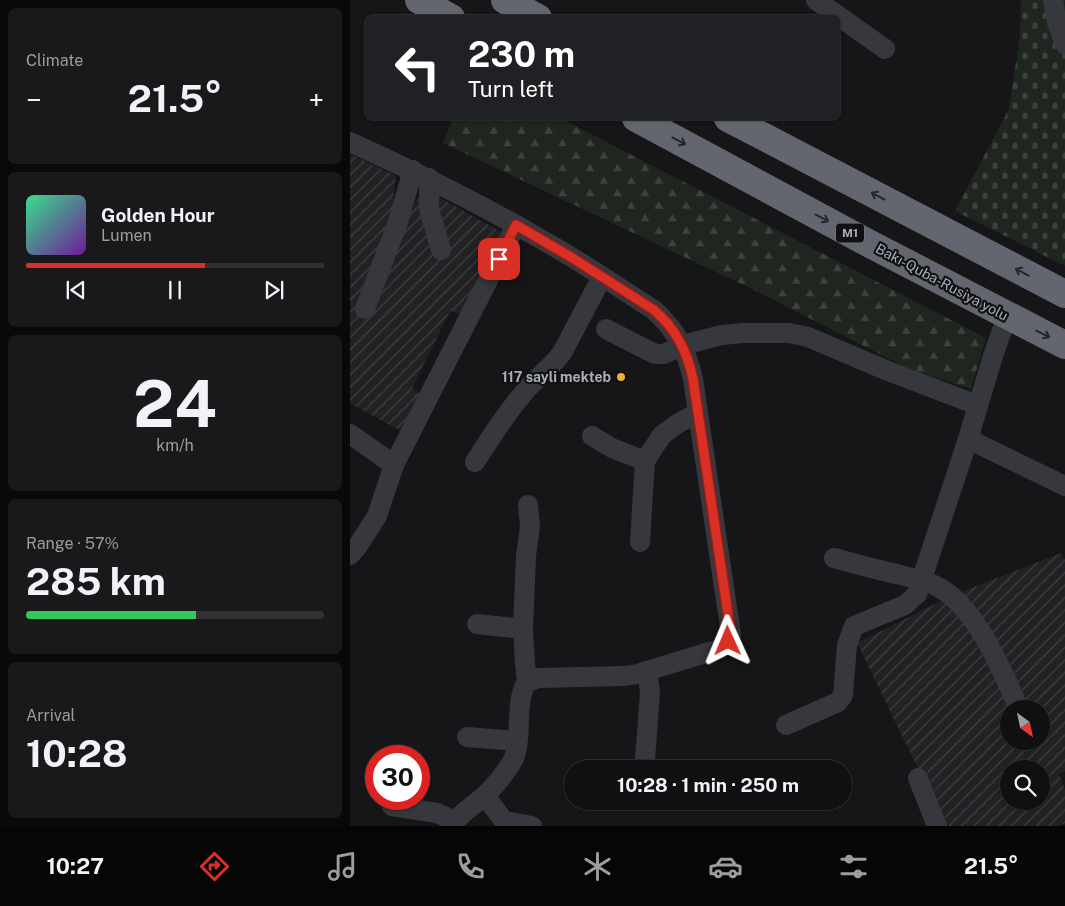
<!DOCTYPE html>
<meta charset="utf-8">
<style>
body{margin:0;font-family:"Public Sans",sans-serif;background:#19191b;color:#f1f3f6;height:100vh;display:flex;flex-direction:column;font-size:19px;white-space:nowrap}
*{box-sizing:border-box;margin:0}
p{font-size:16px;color:#9c9d9f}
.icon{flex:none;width:28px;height:28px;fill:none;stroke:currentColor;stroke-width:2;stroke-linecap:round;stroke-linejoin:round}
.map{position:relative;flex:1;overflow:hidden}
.sheet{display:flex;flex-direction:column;gap:8px;padding:8px;background:#09090a;width:350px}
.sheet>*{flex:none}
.banner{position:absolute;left:15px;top:15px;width:475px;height:105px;border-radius:8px;box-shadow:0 1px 4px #0004,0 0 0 1px #303032;background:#202124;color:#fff;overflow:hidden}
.needle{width:32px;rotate:147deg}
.tools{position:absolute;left:650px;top:700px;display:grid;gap:10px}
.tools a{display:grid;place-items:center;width:50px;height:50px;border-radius:50%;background:#101012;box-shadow:0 1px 4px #0004,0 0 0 1px #303032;font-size:25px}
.speed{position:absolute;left:15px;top:745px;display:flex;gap:10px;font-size:25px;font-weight:700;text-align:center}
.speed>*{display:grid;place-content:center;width:65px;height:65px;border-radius:50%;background:#101012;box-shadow:0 1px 4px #0004,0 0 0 1px #303032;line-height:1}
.speed .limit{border:8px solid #d22;background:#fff;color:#111}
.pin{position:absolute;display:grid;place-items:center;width:42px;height:42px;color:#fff;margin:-21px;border-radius:10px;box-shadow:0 2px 8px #0006}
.me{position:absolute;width:55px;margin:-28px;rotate:359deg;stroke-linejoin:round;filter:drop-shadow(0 0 4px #0008)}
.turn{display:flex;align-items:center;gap:18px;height:105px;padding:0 20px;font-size:22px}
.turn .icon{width:65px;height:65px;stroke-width:2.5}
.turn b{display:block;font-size:35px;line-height:42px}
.big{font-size:38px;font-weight:700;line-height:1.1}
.sheet .tile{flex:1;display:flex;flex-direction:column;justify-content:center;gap:8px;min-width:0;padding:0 18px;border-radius:8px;background:#19191b}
.sheet .dial{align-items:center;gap:0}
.dial b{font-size:65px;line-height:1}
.song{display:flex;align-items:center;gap:15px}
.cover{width:60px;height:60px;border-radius:8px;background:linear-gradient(135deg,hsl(150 70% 55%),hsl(280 70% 35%))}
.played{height:5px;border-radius:2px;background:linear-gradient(90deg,#d93025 60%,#303032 60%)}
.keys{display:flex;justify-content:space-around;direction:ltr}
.heat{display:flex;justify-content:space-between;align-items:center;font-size:28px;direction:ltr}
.charge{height:8px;border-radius:4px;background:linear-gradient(90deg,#34c759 57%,#303032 0)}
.trip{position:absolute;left:214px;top:760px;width:288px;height:50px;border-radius:25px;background:#101012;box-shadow:0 1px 4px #0004,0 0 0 1px #303032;font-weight:700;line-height:50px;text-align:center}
.tabs{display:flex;height:80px;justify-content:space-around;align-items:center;background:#060607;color:#9c9d9f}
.tabs .icon{width:35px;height:35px}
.tabs .selected{color:#d93025}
.tabs b{font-size:22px;color:#f1f3f6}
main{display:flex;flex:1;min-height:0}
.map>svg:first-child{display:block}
.industrial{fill:url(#industrial-furrows);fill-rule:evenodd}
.forest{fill:url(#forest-firs)}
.cemetery{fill:url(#cemetery-stones)}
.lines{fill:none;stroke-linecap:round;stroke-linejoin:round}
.minor{stroke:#37383d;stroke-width:20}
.highway{stroke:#63666e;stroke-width:28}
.oneway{stroke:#26262a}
.route-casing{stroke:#8d1f18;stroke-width:12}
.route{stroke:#d93025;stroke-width:9}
.poi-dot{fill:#f2b134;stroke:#111113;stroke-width:2}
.labels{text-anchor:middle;stroke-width:4.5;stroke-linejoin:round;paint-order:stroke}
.shield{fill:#111113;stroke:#7b7e86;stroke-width:1}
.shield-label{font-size:12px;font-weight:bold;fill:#a8adb8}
.street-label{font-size:14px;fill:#a8adb8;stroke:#111113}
.poi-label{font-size:14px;font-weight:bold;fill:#a8adb8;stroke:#111113;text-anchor:end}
</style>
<main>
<section class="sheet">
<div class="tile"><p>Climate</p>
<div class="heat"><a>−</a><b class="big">21.5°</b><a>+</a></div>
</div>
<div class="tile">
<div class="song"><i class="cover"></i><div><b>Golden Hour</b><p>Lumen</p></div></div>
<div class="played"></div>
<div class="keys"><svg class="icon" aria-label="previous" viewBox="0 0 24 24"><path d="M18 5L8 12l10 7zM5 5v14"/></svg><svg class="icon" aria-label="pause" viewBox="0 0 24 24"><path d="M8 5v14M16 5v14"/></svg><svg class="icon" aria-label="next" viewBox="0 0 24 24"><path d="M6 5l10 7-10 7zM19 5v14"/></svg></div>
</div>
<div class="tile dial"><b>24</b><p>km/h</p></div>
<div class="tile"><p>Range · 57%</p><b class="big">285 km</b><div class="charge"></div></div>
<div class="tile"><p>Arrival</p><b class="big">10:28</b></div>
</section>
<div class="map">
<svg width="715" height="826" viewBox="0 0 715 826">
<defs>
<pattern id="industrial-furrows" width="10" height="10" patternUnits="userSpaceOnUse" patternTransform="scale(1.25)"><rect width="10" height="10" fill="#222225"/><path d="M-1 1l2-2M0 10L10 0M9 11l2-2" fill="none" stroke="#3f3f43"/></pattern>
<pattern id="forest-firs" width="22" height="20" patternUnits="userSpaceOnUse" patternTransform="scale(1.25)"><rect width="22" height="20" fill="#1e261f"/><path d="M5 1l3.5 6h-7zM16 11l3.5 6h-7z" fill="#3c433d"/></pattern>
<pattern id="cemetery-stones" width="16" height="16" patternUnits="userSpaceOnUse" patternTransform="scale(1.25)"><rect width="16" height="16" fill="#1e261f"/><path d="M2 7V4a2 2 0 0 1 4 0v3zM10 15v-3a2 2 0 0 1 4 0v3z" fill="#3c433d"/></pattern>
</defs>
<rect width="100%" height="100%" fill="#161618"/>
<!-- industrial -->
<g class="industrial">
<path d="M0,154L46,176L41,218L55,225L68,197L85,195L155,234L115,315L100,311L62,388L72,395L53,432L0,403Z"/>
<path d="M711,553L715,560V771L709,774L715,790V823L709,826H598L576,770L569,771L507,643L601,596ZM659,709H691V741H659ZM659,769H691V801H659Z"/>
</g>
<!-- forest -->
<path class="forest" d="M103,118H210L636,338L621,389L561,370L404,290L93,143Z"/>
<!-- cemetery -->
<path class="cemetery" d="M671,0H715V266L605,211L659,109L670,35Z"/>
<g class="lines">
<!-- minor -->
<g class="minor">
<path d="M466,0L535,49"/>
<path d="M703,0L707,23L715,44"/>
<path d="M0,142C66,172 131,204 194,241C232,262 268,287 304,310C326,330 337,351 343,379L381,634L378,641L369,649L287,674L275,676L189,678L177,682C164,702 173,735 164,758C158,770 143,789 133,797C122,807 109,814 102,826"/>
<path d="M79,178V209L91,250"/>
<path d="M15,309L48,222L63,170"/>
<path d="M256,329L305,354H314L333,345L372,335L393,333H439L458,337L538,371L627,405"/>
<path d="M0,434L44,465"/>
<path d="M242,436L262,448L295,461"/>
<path d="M618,439L715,486"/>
<path d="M125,462C141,437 157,412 177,389C188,377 201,367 212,353L252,277"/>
<path d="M290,542L295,461L312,435L327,424L347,413"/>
<path d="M0,555L7,547L27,516L44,465L166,225"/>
<path d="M484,558C506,564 528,570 551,575C561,578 574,580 584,585C625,603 652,670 669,709"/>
<path d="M127,624L173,629"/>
<path d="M297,671L300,692L295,759L298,769"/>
<path d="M177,682L175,663L173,629L176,556L180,526L178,505"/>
<path d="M436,725L488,702L493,695L497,645L504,626L555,605L567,594L618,439L643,356L657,316"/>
<path d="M117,737L167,741"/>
<path d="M568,778L587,826"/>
<path d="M135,796L154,821L182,826"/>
<path d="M42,806L87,813L105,821"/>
</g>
<!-- highway -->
<g class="highway">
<path d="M69,0L101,18"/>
<path d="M155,0L188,18"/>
<path d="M286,118L520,244L715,345"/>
<path d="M378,118L715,294"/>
</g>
</g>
<!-- one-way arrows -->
<defs><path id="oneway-shaft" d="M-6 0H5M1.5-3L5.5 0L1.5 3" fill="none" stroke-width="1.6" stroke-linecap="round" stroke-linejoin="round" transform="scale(1.25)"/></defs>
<g class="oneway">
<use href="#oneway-shaft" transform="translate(329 141) rotate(28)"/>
<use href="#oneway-shaft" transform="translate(528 196) rotate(-152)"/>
<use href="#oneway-shaft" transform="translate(472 218) rotate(28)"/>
<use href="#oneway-shaft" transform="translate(672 272) rotate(-152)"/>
<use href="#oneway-shaft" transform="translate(693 334) rotate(26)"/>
</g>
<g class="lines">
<defs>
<path id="route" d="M149,259L166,225L224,259L304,310C326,329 337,351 343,379L381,634L378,641"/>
</defs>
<!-- route casing -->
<use href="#route" class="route-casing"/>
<!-- route -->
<use href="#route" class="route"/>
</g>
<!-- markers -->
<circle class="poi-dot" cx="271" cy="377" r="5"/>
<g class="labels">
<!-- shield labels -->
<rect class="shield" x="486" y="223.5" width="28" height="19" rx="4"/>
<g class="shield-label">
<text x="500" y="237">M1</text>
</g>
<!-- street labels -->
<g class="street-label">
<text transform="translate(592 282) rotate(28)" y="5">Bakı-Quba-Rusiya yolu</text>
</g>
<!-- poi labels -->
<g class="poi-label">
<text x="261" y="382">117 sayli mekteb</text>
</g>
</g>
</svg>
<div class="tools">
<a><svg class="needle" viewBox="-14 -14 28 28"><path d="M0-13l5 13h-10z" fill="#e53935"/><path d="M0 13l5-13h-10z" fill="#9c9d9f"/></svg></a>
<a><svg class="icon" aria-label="search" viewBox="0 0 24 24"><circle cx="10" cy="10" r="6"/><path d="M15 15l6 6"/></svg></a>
</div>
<div class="speed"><div class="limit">30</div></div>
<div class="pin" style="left:149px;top:259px;background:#d93025"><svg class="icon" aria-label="arrive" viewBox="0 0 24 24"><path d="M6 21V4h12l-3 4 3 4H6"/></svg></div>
<svg class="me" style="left:378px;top:641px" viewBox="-20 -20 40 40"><path d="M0-17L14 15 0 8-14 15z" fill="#d93025" stroke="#fff" stroke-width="4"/></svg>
<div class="trip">10:28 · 1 min · 250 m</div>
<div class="banner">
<div class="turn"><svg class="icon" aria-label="left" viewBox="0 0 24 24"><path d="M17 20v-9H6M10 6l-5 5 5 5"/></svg><div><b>230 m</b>Turn left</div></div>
</div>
</div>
</main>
<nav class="tabs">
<b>10:27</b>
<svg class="icon selected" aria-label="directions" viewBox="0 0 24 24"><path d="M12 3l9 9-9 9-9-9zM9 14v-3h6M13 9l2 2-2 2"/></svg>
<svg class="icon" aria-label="music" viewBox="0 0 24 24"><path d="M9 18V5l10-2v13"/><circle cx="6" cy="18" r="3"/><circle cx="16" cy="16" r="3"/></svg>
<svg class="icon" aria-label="phone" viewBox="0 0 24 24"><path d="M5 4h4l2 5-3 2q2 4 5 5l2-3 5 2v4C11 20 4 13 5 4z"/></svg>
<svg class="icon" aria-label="climate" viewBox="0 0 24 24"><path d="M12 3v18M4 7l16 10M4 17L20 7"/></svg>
<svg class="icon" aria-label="car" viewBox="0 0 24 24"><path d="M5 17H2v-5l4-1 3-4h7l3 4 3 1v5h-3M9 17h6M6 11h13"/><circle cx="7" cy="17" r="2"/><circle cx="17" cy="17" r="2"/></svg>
<svg class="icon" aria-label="filters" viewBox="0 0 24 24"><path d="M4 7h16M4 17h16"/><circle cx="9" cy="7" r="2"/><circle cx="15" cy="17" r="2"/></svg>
<b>21.5°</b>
</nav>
